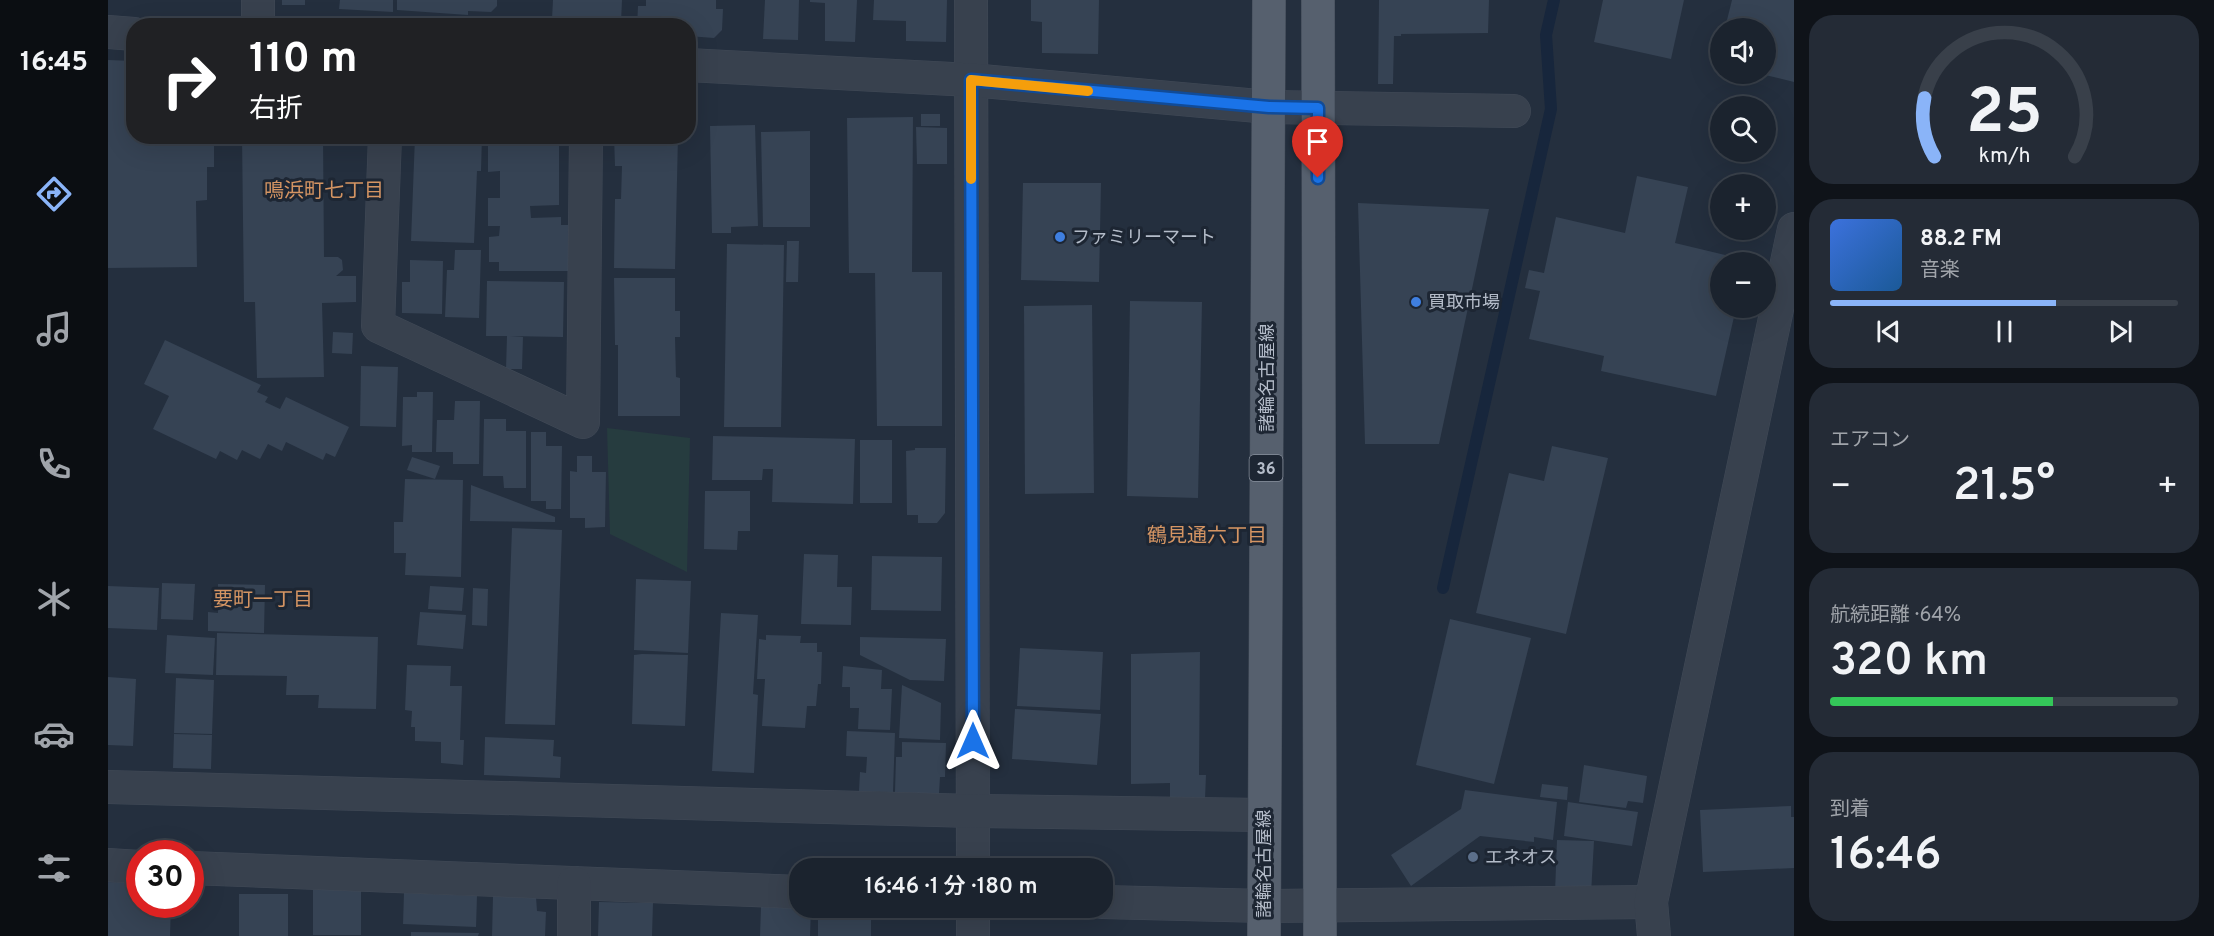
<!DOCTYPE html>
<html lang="ja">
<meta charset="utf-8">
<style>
body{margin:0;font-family:Overpass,"Noto Sans JP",sans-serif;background:#242b36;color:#f1f3f6;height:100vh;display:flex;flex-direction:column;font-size:22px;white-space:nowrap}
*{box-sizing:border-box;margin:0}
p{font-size:20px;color:#a0a4aa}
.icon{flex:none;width:33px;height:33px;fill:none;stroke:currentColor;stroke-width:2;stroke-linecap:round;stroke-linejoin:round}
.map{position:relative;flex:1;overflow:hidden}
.details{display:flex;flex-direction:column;gap:15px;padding:15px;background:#0f1319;width:420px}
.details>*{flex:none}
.banner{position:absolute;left:18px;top:18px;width:570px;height:126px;border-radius:24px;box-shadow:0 6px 24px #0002,0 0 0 2px #39404a;background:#202124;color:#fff;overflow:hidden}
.buttons{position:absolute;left:1602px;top:18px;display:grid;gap:12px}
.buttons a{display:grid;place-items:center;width:66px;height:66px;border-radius:50%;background:#1b232e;box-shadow:0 6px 24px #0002,0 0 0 2px #39404a;font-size:30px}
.speed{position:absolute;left:18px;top:840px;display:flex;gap:12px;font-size:30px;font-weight:700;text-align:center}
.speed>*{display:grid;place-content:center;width:78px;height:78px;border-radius:50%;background:#1b232e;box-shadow:0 6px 24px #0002,0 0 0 2px #39404a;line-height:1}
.speed .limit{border:9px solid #d22;background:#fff;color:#111}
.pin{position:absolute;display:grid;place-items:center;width:51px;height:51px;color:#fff;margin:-62px -26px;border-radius:50% 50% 50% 0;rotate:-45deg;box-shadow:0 0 6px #0007}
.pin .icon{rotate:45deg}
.me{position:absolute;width:66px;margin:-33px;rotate:0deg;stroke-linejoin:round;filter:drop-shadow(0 0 4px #0008)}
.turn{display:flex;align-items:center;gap:21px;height:126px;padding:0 24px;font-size:27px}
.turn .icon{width:78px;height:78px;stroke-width:2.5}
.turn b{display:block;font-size:42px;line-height:51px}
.big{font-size:45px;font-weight:600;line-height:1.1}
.details .card{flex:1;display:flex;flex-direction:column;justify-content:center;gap:9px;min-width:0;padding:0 21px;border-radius:24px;background:#242b36}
.details .dial{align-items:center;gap:0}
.dial svg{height:156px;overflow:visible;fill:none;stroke:#39404a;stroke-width:7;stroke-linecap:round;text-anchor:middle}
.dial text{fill:#f1f3f6;stroke:none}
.song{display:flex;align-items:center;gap:18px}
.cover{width:72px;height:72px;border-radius:9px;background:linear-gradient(135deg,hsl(220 70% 55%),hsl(210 70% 35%))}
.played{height:6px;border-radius:3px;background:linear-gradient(90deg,#8ab4f8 65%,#39404a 65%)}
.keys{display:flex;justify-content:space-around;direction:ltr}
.heat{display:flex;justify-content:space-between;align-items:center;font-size:33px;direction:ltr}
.charge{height:9px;border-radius:4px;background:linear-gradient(90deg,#34c759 64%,#39404a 0)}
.trip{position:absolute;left:681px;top:858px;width:324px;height:60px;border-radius:24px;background:#1b232e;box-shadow:0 6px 24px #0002,0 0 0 2px #39404a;font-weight:600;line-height:60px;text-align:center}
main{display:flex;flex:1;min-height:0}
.tab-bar{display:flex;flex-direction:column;width:108px;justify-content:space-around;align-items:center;background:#0b0e12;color:#a0a4aa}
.tab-bar .icon{width:42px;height:42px}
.tab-bar .current{color:#8ab4f8}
.tab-bar b{font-size:27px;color:#f1f3f6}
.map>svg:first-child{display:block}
.green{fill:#263c3f}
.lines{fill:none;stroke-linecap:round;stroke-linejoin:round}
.stream{stroke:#17263c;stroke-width:12}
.building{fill:#364354}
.street-casing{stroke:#414a57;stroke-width:34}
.primary-casing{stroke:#414a57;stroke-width:34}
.street{stroke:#38414e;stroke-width:33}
.primary{stroke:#56606e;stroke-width:33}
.route-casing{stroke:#114b97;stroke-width:15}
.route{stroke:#1a73e8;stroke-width:10}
.slow{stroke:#f59e0b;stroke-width:10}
.shop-dot{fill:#3f7fe0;stroke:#1d2633;stroke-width:2}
.service-dot{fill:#5c6f8a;stroke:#1d2633;stroke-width:2}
.labels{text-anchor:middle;stroke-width:6;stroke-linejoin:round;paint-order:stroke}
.shield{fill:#1d2633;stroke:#878f9c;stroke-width:1.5}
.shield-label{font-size:16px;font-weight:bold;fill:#b4bcc9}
.poi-label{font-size:18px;fill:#b4bcc9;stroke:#1d2633;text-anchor:start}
.street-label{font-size:18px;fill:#b4bcc9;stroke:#1d2633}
.neighbourhood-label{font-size:20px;fill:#d59563;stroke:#1d2633}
</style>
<main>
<nav class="tab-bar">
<b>16:45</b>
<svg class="icon current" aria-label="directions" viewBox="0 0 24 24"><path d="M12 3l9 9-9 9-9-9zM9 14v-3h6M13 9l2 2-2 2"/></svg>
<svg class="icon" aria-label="music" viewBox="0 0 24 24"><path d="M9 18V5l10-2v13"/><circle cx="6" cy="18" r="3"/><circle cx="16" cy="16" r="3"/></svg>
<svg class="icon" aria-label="phone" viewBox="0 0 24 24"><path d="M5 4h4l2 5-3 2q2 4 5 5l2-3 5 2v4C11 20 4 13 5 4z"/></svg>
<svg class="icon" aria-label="climate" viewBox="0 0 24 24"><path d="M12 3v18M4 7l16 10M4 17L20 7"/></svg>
<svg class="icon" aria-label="car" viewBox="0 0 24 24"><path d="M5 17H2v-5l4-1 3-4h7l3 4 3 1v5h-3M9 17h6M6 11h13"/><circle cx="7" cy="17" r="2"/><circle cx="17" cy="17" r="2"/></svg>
<svg class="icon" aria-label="filters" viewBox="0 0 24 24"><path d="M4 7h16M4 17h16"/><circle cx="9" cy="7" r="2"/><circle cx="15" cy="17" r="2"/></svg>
</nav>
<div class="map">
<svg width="1686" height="936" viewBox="0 0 1686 936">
<rect width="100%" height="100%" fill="#242f3e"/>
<!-- green -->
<path class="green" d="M499,428L582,438L579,572L502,534Z"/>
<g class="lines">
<!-- stream -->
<path class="stream" d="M1335,588L1443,109L1438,35L1446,0"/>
</g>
<!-- building -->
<g class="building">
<rect x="174" y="0" width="23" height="5"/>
<path d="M232,0H285V12L231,9Z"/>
<path d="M289,0H389V6L383,12L360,11V15L289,10Z"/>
<path d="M445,0H514L513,23L444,19Z"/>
<path d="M538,0H608V9H615L614,30L606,38L580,36V26H529L530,6H538Z"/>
<path d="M657,0H691L690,40L655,39Z"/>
<path d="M702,0H749L747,42L717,41V3L702,2Z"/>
<path d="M766,0H839L838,42L798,41V21L765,20Z"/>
<path d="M923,0H991L990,54L934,53V22L923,21Z"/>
<path d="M1271,0H1381L1380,33L1293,34V36H1286L1285,84H1270Z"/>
<path d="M1495,0H1576L1563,59L1486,42Z"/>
<path d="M1624,0H1686V82L1653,74H1658V28H1617Z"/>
<path d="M0,60L26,61V136H106V167H99V200L88,201L89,267L0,268Z"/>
<rect x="813" y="114" width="19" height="12"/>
<path d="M805,117L804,272H834V426H769L767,273H741L739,118Z"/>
<path d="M647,125L650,226L623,227V233H604L602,126Z"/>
<path d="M808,127L839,128V164H809Z"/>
<path d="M702,131V227H655L653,132Z"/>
<path d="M134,136H215L216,257H230L234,260L235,270L228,276H248V302L214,303L216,377L149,378L147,302H136Z"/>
<path d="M307,136H374L373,171H369L366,243L303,241Z"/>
<path d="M506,136H570L567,269L506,268L507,199H513L514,166H507Z"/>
<path d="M380,141H451V205L422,206L423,218L453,217V225H463V271H391V262H381V237L391,236L392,226H380V198H392V171L380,172Z"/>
<path d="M1529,176L1580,187L1567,243L1638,260V262H1612V308H1628L1608,396L1493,371L1496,356L1421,339L1432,291L1417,288L1421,270L1436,273L1448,217L1517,233Z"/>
<path d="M915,183H993L991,282L913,280Z"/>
<path d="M1250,203L1381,209L1331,444H1257Z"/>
<path d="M679,241H691L690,282H678Z"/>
<path d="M619,244L676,245L673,427H616Z"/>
<path d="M347,250H373L371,318L337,317L339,270H346Z"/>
<path d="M302,260L335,261L334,314L294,313V282H302Z"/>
<path d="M506,278H567V311H572V337H567L568,377L572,378V416H510V345H507Z"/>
<path d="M379,281L456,282L455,337L402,336L415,337L414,369H398L399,336H378Z"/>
<path d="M1022,301L1094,302L1090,498L1019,496Z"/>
<path d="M984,305L986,493L917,494L916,306Z"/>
<path d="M225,332L245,333L244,354L224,353Z"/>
<path d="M57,340L153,385L149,392L160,397L157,402L172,409L178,397L241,427L227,457L218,453L215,460L178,442L174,451L160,444L152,459L134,450L129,460L112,451L108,459L45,429L61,396L36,384Z"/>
<path d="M253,366L290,367L288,427L252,426Z"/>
<path d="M309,392H325L324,452H304V445L294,446L295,397H309Z"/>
<path d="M347,401H372L371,464H345V452H328L329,420H346Z"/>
<path d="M376,419H398V431H418V488H396L395,476H375Z"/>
<path d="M423,432H438V446H454L453,509H438V501H423Z"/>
<path d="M605,436L747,439L745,504L664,502L665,469H655L654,480H604Z"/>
<rect x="752" y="440" width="32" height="63"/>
<path d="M1444,446L1500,458L1458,634L1368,613L1401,473L1436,481Z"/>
<path d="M807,448H838L837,513L829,523H810V515H799L798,451L807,450Z"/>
<path d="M469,456H484V472H498L497,527L477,528V518H462V471L469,472Z"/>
<path d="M304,457L332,466L327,479L299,470Z"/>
<path d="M297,479L355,480L353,577L297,575L298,553H286V522H295Z"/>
<path d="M363,485L447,517V522L362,521Z"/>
<path d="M597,491H642V531H630L629,550L596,549Z"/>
<path d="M404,528L454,530L447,725L397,724Z"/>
<path d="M696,554L730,555L729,587H744L743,625L693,624Z"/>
<path d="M764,556L834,557L833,611L763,610Z"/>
<path d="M528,579L583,581L580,653L526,650Z"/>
<path d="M54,583L87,584L85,620L53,619Z"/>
<path d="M110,584L157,585L156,633L100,631V612L110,613Z"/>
<path d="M0,586L51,588L49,630L0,628Z"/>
<path d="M322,586L356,588L354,611L320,609Z"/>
<path d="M365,588L380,589L379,626L364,625Z"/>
<path d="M312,612L358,615L355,649L309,645Z"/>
<path d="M613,613L650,615L645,694L650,695L646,773L604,771Z"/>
<path d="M1342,619L1423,638L1386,784L1308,765Z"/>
<path d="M109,633L270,637L268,709L210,708L211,695H178L179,676L108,675Z"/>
<path d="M59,635L107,638L105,675L57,673Z"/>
<path d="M658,635L693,636L692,643H709V652H714L713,684H710L708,706H699L697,728L654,726L657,679H649L651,639L658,640Z"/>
<path d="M752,637L838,639L836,681L802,680L752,655Z"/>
<path d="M912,648L995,652L992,710L909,706Z"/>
<path d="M1092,652L1091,775H1098L1097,799L1062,798V783L1023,784V654Z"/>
<path d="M534,654L580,655L577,726L524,724L526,655Z"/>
<path d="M299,665L343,666L342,686H354L352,740H356L355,765L333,763V742L307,741V727H303L304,711L297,710Z"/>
<path d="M735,666L774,670L773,689H784L782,730L750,729L751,708H742V687H734Z"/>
<path d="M0,677L28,679L25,746L0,745Z"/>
<path d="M68,678L106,680L104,734L66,733Z"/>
<path d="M794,685L833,703L832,740L791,738Z"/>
<path d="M907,709L993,714L989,765L904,759Z"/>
<path d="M739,731L787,733L785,792L751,791L752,772L758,773L759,757L738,756Z"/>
<path d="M66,734L104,735L103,769L65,768Z"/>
<path d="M377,737L446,740L445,756L453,757L452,778L376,775Z"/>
<path d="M794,742L838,743L837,777H832L831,794L787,792L788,757H794Z"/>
<path d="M1476,765L1539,776L1535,803L1520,801L1518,808L1471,802Z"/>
<path d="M1434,784L1460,787L1459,800L1432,797Z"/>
<path d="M1357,790L1449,802L1445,840L1426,837V842L1372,836L1303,886L1283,855L1353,809Z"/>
<path d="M1460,802L1530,812L1524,846L1456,836Z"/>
<path d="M1683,806V817H1686V868L1595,872L1592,810Z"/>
<path d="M1449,840L1486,841L1483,894L1447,893Z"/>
<path d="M0,882L32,883V904H63L62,936H0Z"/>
<rect x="205" y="890" width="48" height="45"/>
<path d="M296,893L369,896L368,927L295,924Z"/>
<rect x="131" y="894" width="49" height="42"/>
<path d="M385,896L428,897L429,911L438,912L437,936H384Z"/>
<path d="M491,902L545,903L544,936H490Z"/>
<path d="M653,907L703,909L702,936H652Z"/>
<rect x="710" y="909" width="53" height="27"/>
<path d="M303,932L371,933L370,936H303Z"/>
</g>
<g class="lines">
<defs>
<g id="street">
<path d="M863,0L865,868"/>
<path d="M150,26V0"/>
<path d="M0,32L26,34"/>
<path d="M580,65L863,80L1161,107L1406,111"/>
<path d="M277,136L270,326L475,422L478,136"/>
<path d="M0,787L865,811L1155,815"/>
<path d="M0,865L32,867"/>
<path d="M82,868L692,892"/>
<path d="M994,902L1157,906L1543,902"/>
<path d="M466,936V883"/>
<path d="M865,936V908"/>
<path d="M1546,936L1543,902L1686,229"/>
</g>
<g id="primary">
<path d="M1210,0L1212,936"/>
<path d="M1156,936L1161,0"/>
</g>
</defs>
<!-- street casing -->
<use href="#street" class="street-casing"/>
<!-- primary casing -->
<use href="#primary" class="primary-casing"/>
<!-- street -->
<use href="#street" class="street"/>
<!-- primary -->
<use href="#primary" class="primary"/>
</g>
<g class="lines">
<defs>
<path id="route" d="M865,741L863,80L1161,107L1210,108V178"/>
</defs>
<!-- route casing -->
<use href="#route" class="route-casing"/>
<!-- route -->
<use href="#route" class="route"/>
<!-- slow -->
<path class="slow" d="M863,179V80L980,91"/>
</g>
<!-- markers -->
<g class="shop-dot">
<circle cx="952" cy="237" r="6"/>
<circle cx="1308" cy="302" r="6"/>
</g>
<circle class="service-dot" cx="1365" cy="857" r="6"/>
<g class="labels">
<!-- shield labels -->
<rect class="shield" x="1141.5" y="455" width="33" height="26" rx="4.5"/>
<g class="shield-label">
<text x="1158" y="474">36</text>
</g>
<!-- poi labels -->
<g class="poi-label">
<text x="964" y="243">ファミリーマート</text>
<text x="1320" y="308">買取市場</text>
<text x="1377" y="863">エネオス</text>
</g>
<!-- street labels -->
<g class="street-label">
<text transform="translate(1159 378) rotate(-90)" y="6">諸輪名古屋線</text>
<text transform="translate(1156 864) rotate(-90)" y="6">諸輪名古屋線</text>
</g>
<!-- neighbourhood labels -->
<g class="neighbourhood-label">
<text x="216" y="197">鳴浜町七丁目</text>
<text x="1099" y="542">鶴見通六丁目</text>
<text x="155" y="606">要町一丁目</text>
</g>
</g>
</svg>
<div class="buttons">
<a><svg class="icon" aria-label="sound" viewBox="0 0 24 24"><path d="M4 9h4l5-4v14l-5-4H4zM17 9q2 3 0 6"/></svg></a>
<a><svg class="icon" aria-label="search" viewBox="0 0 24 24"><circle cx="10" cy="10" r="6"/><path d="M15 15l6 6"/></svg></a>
<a>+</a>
<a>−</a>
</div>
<div class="speed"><div class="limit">30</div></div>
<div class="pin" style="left:1210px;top:178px;background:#d93025"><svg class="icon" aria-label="arrive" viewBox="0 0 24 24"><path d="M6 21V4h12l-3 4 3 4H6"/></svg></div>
<svg class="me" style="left:865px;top:741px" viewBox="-20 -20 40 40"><path d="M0-17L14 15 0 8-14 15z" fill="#1a73e8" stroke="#fff" stroke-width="4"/></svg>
<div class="trip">16:46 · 1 分 · 180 m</div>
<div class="banner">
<div class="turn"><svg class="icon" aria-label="right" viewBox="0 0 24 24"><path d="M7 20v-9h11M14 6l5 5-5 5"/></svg><div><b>110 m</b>右折</div></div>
</div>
</div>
<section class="details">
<div class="card dial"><svg viewBox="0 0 100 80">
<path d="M14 69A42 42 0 1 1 86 69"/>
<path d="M14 69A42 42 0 0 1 9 39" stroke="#8ab4f8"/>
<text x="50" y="56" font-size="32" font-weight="700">25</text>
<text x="50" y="72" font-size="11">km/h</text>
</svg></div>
<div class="card">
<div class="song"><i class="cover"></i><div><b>88.2 FM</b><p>音楽</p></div></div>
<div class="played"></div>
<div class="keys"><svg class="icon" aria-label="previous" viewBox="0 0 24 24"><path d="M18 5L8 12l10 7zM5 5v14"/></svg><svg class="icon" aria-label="pause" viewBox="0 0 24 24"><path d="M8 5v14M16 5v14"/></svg><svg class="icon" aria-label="next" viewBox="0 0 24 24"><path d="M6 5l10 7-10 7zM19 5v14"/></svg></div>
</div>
<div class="card"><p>エアコン</p>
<div class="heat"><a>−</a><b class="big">21.5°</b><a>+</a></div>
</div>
<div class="card"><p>航続距離 · 64%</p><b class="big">320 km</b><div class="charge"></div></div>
<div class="card"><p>到着</p><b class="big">16:46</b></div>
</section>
</main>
